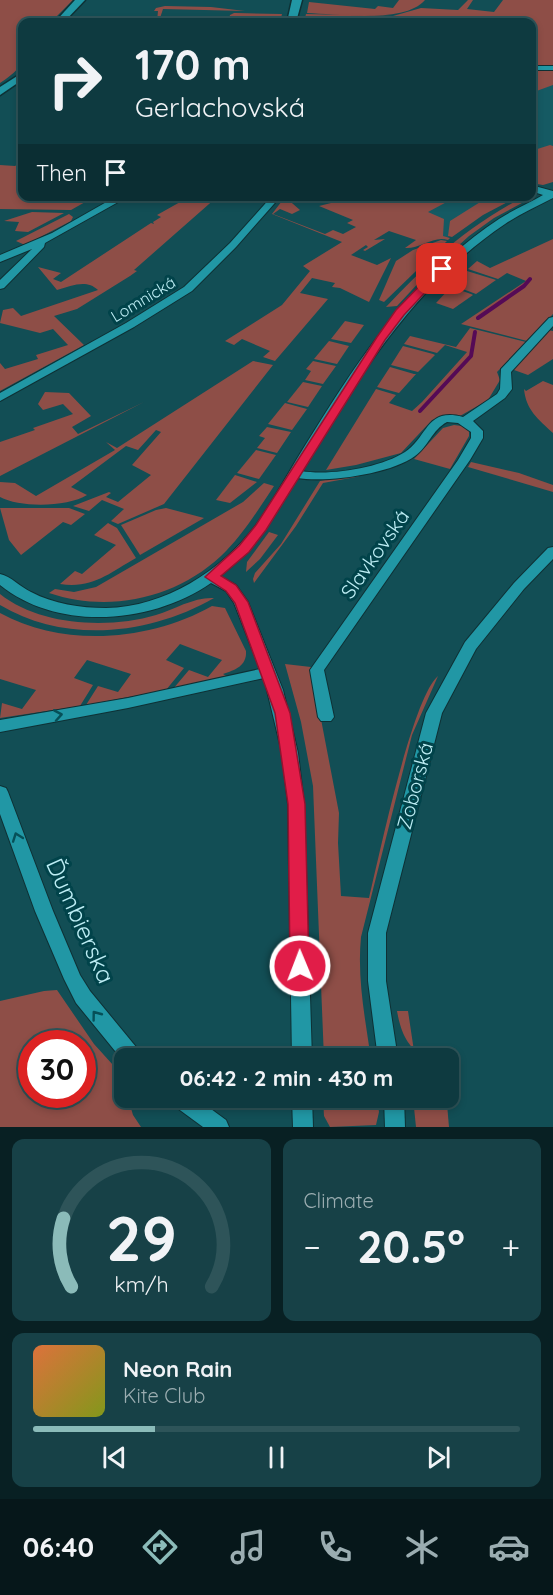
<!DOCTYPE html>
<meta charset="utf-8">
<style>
body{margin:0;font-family:Quicksand,sans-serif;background:#174147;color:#f1f3f6;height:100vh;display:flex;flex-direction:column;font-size:22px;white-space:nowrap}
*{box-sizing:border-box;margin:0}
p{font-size:20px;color:#9badb1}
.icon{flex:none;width:33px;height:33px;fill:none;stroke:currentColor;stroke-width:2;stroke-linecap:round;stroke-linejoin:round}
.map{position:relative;height:1127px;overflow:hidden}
.drawer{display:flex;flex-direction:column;gap:12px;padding:12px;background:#082023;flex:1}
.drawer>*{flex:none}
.hud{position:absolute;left:18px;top:18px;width:518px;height:183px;border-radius:12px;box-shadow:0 3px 9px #0003,0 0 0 2px #2e5459;background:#0e3a40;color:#f1f3f6;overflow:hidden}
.speed{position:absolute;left:18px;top:1030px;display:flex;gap:12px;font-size:30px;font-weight:700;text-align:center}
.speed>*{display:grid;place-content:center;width:78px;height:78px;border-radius:50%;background:#0e3a40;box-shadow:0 3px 9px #0003,0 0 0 2px #2e5459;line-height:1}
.speed .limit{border:9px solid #d22;background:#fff;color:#111}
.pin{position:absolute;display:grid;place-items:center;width:51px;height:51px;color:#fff;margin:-26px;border-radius:12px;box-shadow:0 3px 9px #0006}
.me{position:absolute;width:66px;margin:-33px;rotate:359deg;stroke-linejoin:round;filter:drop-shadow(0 0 4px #0008)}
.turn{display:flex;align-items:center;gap:21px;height:126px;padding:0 18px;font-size:27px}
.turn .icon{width:78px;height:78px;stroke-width:2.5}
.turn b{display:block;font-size:42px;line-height:51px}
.then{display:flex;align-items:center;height:57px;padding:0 18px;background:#0003;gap:12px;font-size:22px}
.big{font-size:45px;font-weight:700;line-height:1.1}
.drawer .card{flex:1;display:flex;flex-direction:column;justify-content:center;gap:9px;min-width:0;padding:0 21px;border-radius:12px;background:#174147}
.drawer .dial{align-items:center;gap:0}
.dial svg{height:156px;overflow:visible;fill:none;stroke:#2e5459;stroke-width:7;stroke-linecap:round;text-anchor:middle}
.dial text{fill:#f1f3f6;stroke:none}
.song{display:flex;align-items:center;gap:18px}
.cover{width:72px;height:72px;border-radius:9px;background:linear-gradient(135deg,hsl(20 70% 55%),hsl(70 70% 35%))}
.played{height:6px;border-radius:3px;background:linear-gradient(90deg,#8bbbb9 25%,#2e5459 25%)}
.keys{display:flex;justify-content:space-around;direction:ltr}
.heat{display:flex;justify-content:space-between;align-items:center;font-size:33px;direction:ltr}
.drawer .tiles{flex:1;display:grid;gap:12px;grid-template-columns:1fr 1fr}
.card:last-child{grid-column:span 2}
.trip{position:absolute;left:114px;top:1048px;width:345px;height:60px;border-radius:12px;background:#0e3a40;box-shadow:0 3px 9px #0003,0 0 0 2px #2e5459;font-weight:700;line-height:60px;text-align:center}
.dock{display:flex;height:96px;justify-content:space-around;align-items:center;background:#06171a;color:#9badb1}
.dock .icon{width:42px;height:42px}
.dock .current{color:#8bbbb9}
.dock b{font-size:27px;color:#f1f3f6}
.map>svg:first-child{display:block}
.built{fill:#155a63}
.green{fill:#8e4e47;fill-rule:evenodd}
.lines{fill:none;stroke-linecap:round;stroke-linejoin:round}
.stream{stroke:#550a56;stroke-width:4}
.street-casing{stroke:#0e3135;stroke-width:2}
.secondary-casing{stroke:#0e3135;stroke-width:3}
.street{fill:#2197a5;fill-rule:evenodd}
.secondary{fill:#2197a5;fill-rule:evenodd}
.oneway{stroke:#065058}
.route{fill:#e11d48;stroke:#92132f;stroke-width:1.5}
.labels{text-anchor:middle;stroke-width:6;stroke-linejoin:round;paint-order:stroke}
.far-street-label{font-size:16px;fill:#bdedf4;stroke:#01434a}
.street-label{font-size:20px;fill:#bdedf4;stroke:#01434a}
.near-street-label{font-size:24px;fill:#bdedf4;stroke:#01434a}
</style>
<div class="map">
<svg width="553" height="1127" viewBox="0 0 553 1127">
<rect width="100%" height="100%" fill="#124e55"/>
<!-- built -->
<g class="built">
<path d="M531,71L553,72V179H531Z"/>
<path d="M402,197H513L470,221L447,238L384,217Z"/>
</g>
<!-- green -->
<g class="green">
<path d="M0,0H73L51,22H22C22,57 31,63 0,83Z"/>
<path d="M399,0H425C405,24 336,14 307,13L309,2L375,9L378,6L393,8Z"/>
<path d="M468,0H473L467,9L494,12L503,0H553V67L531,66V60L537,52L531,50V22H304L306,14L393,16L421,8L458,10Z"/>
<path d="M165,6L211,7L245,11L163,9L159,21L168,22H67L69,20L157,21L158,11H154L156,8Z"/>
<path d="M234,13H236L282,14L280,22H228L230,15Z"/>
<path d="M531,70H553V85L531,93Z"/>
<path d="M550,145L553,146V182L543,185L531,183V151Z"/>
<path d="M22,161V196L94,197L71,210L0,209V165L15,166Z"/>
<path d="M495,196L517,197L483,215L452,237L448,236L450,221L485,199Z"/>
<path d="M525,196L533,197L494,218L469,236L424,277L397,306L386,307C429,261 468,226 525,196Z"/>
<path d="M189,197H217L134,270L137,271L130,276L77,309L54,316L84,345L0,391V363L5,369L38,359L36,355L68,345L53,329L40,333L0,323L3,310L13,308L21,316L98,290C86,279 72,286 57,290L38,267L61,273L53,279L61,282L151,223L154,224L153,222L161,217L157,215Z"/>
<path d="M285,197L300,210L292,214L280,209L273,214L325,234L333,230L343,234L356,227L347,223L353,220L319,206L355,197H456L428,212L444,219L443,236L450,238L448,240C434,235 420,249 405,248L416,240L389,231L374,240L385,239L365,251L363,250L368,247L366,245L351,255L377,265L391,258L369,302L340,288L332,287L335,283L312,278L300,293L328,299L275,361L263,357L270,351L242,339L234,345L225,341L282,305L310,271L303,266L342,242L272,214Z"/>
<path d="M32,212L64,213L28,232L15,231L19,222L4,221Z"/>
<path d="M69,214L73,217L71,221L25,245L16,241Z"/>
<path d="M553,239V314L527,341L461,324L526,281L507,273L498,279L468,269L477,261L490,268Z"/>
<path d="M441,240L447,241L384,302L379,300L396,261L413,250Z"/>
<path d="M467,271L493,279L496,280L476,294L452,285Z"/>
<path d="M451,287L471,294L473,295L453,309L436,303Z"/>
<path d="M345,321L364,325L351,343L331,339Z"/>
<path d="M470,328L526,342L497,372L500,380L488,400L460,416H445L432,420L401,453L356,465L326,470L376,389L396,395L389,403L412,411L422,402L467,352L445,345L437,353L404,344L410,336L456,347Z"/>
<path d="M548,330L553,331V359L528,375L514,370L513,368Z"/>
<path d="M329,341L349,346L337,364L314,359Z"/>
<path d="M403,346L433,354L435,355L418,372L391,365Z"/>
<path d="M253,361L273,365L164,504L118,524L111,521L124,509L102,500L89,511L73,506L109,492L111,493L106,497L118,502L151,475L132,465L161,432L156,430L138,450L126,446L71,487L87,495C68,507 20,508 0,497V482L15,483L36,496L115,450L106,442L117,448Z"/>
<path d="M313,361L336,366L323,384L305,380L311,371L306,369Z"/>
<path d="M390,367L414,374H416L399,393L377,387Z"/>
<path d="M543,381L553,385V433C538,419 526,410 524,389L526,391Z"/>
<path d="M303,382L322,386L308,407L287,402Z"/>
<path d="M45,392L69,393L91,416L72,427L78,434L144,402L0,476V442L35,430L33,428L73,414L63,404L43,410L38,404Z"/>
<path d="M285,403L307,409L292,430L268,424Z"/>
<path d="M454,425L462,426L469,431V436L450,469L414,459L443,428Z"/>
<path d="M267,427L291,432L277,453L257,448L265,438L259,436Z"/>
<path d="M256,450L276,455L259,479L237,473Z"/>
<path d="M471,462L519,473L553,485V492L468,467Z"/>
<path d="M392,467L356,477L323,483L296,526L254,583L253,579L255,573L281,544L320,481Z"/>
<path d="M235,475L257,482L230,503L216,500Z"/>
<path d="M264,483L274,486C258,510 242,536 221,556C175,599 108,613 49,593L55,589L74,592L96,587L243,502Z"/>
<path d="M0,508H69L85,514L71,525L63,522L21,555L9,540Z"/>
<path d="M166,508L204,518L140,555L121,525L156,510Z"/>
<path d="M108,523L117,528L136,558C109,573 93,589 60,584L75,571L82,574L116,545L94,535Z"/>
<path d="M269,532L278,535L260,559L246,572L247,562Z"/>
<path d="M0,594C40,626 109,629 156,615C175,609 194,597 214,598C150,635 65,644 0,605Z"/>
<path d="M212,606L225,608L246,651C247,666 235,670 223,674L228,677L173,689L189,670L208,677L222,660L180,644L166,660L184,668L166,690L86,705L98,686L118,692L131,674L87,660L74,678L93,685L80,706L0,718L2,703L22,709L36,690L0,679V613C64,648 150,641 212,606Z"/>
<path d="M285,664L311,667L339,813L338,843L341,896L369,898C379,857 412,698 438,676L412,735L361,937C357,978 365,1018 371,1059H324L313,786L301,722Z"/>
<path d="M57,990L94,1044L122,1075L124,1098H128L133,1115L141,1127H0V1001L44,991ZM32,1044H82V1095H32Z"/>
<path d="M397,1011H408L414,1051L451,1059L449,1073L448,1059H423C406,1043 401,1033 397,1011Z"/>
<path d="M323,1098H377L379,1112L376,1125L330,1127L324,1116Z"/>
<path d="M413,1098H442L447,1104L449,1127H416Z"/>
</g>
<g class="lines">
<!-- stream -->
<g class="stream">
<path d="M478,318L524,286L530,279"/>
<path d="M420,411L471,356L475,332"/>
</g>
<defs>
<g id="street">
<rect x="531" y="66" width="22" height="4"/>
<path d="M531,185L553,191V198C537,206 520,214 505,224C414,285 357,379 301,471C330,476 380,468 405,452C428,437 426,407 463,417L497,394L500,389L501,369L549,318L553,317V326L511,372L512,389L505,398L473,421L483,431V438L470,460L324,670L334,717L331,721H321L318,717L310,670L458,460L471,438V432L458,423L447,422C432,430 428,447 415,456C391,474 327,483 297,478C275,515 254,550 220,576L236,585L248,602L283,690L298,753L304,804L312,1059H292L288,804L282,753L264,678L128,708L0,732V720L128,698L260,669L234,603L226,591L211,583C152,624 58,632 0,585V574C11,576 20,587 31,592C54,604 80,608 106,608C165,607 221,571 256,525C274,500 289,471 306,444C329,407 352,370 379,335C413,291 453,249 499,219C513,210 529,203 543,195L531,191Z"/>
<path d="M117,196H129L45,243L44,247L4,288L0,289V280L32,249L0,262V255L52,233Z"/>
<path d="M272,196H281L236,247L192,291L134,327L0,401V393L126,323L184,287L230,243Z"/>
<path d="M553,547V559L524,589L476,649L442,713L386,933V981L398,1059H378L368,981V933L426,713L465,642L514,583L548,548Z"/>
<path d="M0,786L6,788L8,792L53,911L80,975L90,991L141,1053L144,1059H124V1062L76,1003L64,979L35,911L0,814Z"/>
<path d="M170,1098H196L226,1120L229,1127H203L173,1105Z"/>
<path d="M292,1098H312L313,1127H293Z"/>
<path d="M384,1098H404L405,1127H385Z"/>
</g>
<g id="secondary">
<path d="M75,0H85L64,22H55Z"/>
<path d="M292,0H302L296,22H287Z"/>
<path d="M22,73V80L0,95V87Z"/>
</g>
</defs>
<!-- street casing -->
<use href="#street" class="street-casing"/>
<!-- secondary casing -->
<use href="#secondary" class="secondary-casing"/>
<!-- street -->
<use href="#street" class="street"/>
<!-- secondary -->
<use href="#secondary" class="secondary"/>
</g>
<!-- one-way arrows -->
<defs><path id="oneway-chevron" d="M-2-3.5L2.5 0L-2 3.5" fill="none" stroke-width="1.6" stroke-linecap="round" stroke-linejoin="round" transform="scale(1.5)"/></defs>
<g class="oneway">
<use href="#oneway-chevron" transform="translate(58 715) rotate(-10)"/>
<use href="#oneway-chevron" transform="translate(17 837) rotate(-110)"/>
<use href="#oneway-chevron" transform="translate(96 1015) rotate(-127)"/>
</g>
<!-- route -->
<path class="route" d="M438,267L447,269L404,315L385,340L266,530L249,552L221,576L236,585L248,602L290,713L305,804L309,966L306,972L300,974L293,972L290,966L288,804L275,713L235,603L226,591L205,577L239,546L256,525L377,337L396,310Z"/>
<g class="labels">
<!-- far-street labels -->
<g class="far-street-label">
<text transform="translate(143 299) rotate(-31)" y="6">Lomnická</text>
</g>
<!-- street labels -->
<g class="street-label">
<text transform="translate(375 554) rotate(-55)" y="7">Slavkovská</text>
<text transform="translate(415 786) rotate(-75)" y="7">Zoborská</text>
</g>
<!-- near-street labels -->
<g class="near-street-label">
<text transform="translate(80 921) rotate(66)" y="8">Ďumbierska</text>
</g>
</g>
</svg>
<div class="speed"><div class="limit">30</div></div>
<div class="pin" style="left:442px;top:269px;background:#d93025"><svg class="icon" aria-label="arrive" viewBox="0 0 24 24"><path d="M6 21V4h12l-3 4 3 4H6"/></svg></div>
<svg class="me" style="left:300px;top:966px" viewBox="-20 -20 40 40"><circle r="17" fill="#e11d48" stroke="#fff" stroke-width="3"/><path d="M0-11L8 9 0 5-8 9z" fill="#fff"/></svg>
<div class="trip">06:42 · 2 min · 430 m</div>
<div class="hud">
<div class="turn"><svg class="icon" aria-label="right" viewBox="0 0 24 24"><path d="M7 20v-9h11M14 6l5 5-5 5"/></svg><div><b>170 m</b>Gerlachovská</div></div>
<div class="then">Then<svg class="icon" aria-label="arrive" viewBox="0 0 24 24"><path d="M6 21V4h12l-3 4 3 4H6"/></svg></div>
</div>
</div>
<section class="drawer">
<div class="tiles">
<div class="card dial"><svg viewBox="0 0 100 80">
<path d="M14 69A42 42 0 1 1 86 69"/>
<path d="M14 69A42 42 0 0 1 10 34" stroke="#8bbbb9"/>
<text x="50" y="56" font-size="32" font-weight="700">29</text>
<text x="50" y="72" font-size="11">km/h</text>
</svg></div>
<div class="card"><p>Climate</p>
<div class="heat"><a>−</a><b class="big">20.5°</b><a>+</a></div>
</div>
<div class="card">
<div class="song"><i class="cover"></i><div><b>Neon Rain</b><p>Kite Club</p></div></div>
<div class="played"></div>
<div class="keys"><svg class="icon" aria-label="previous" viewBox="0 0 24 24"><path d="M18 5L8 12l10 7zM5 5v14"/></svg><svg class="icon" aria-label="pause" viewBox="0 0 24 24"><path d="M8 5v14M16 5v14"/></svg><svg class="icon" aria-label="next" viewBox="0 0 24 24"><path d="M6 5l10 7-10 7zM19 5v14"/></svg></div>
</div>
</div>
</section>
<nav class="dock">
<b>06:40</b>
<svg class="icon current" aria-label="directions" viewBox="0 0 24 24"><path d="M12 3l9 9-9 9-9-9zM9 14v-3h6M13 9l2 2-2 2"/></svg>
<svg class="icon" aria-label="music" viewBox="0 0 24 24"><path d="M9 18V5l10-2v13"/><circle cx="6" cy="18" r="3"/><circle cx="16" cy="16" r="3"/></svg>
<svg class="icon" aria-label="phone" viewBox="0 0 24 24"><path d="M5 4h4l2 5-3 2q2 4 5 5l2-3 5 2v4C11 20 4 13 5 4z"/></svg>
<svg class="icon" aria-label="climate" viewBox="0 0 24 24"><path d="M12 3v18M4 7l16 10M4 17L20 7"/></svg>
<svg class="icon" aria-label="car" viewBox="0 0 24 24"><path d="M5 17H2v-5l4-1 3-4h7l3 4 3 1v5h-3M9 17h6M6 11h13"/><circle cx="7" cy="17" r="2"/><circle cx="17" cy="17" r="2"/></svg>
</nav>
